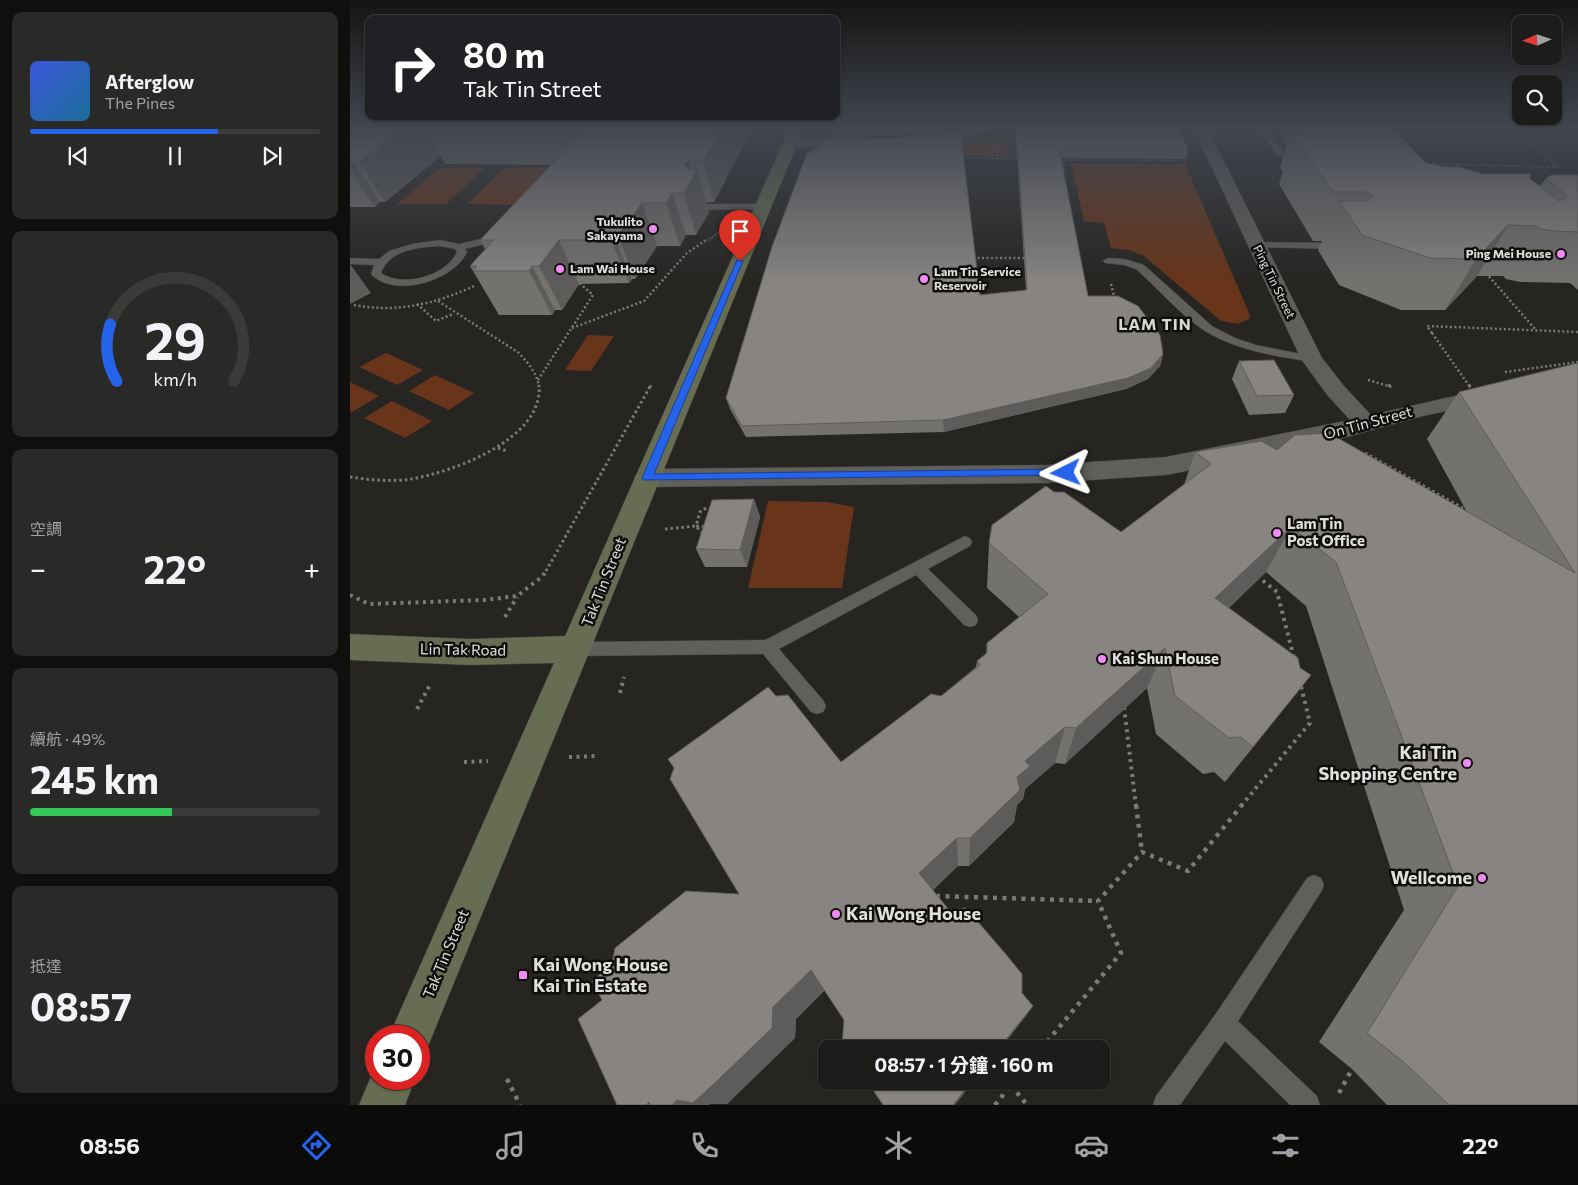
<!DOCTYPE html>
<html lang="zh-TW">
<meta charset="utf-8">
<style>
body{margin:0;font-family:Commissioner,"Noto Sans TC",sans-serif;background:#292927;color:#f1f3f6;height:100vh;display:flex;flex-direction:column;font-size:19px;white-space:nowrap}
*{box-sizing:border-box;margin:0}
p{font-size:16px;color:#a0a1a2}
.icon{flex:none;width:28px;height:28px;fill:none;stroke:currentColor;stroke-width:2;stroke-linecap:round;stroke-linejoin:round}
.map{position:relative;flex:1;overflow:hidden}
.panel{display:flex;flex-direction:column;gap:12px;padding:12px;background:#0f0f0e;width:350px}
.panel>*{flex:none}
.hud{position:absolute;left:15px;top:15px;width:475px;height:105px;border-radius:10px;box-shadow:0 1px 4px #0004,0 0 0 1px #3a3a39;background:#202124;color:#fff;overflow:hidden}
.needle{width:32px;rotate:267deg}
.buttons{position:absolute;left:1162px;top:15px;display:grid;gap:10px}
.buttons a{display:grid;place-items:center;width:50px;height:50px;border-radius:10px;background:#1c1c1a;box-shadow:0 1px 4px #0004,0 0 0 1px #3a3a39;font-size:25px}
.speed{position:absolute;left:15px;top:1025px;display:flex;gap:10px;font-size:25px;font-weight:700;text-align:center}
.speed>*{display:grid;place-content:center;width:65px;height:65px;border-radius:50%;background:#1c1c1a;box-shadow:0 1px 4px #0004,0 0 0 1px #3a3a39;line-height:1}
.speed .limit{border:8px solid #d22;background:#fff;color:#111}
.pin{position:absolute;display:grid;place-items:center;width:42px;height:42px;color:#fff;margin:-51px -21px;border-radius:50% 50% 50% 0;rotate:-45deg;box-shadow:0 0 5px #0007}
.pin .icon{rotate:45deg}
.me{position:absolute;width:55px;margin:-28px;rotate:267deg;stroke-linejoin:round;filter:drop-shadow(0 0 4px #0008)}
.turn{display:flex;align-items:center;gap:18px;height:105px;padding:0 15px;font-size:22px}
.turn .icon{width:65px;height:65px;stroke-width:2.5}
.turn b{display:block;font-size:35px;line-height:42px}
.big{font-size:38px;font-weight:700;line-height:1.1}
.panel .widget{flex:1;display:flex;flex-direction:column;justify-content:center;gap:8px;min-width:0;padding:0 18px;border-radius:10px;background:#292927}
.panel .dial{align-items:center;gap:0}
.dial svg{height:130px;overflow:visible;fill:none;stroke:#3a3a39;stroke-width:7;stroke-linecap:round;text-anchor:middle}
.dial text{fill:#f1f3f6;stroke:none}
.song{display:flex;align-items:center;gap:15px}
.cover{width:60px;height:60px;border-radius:8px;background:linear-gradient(135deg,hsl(230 70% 55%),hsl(200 70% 35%))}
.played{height:5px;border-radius:2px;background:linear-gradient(90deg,#2563eb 65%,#3a3a39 65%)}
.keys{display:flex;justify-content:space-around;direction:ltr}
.heat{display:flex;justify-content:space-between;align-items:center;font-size:28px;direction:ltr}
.charge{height:8px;border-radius:4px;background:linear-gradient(90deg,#34c759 49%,#3a3a39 0)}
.trip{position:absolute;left:468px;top:1040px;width:292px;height:50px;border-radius:10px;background:#1c1c1a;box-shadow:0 1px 4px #0004,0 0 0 1px #3a3a39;font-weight:700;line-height:50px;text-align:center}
.tabs{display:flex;height:80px;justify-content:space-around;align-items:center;background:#0b0b0a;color:#a0a1a2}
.tabs .icon{width:35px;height:35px}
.tabs .on{color:#2563eb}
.tabs b{font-size:22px;color:#f1f3f6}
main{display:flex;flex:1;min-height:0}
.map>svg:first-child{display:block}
.green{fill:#68341a}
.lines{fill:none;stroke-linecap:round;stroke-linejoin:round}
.lane-casing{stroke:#41403d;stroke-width:1}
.street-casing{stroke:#41403d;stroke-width:1}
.secondary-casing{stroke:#41403d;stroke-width:1}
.path-far4{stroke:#7b7a77;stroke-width:2;stroke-dasharray:1 2;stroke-linecap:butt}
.path-far3{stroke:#7b7a77;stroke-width:2.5;stroke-dasharray:2 2.5;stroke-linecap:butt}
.path-far2{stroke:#7b7a77;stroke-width:3;stroke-dasharray:2.5 3;stroke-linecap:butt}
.path-far1{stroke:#7b7a77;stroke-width:4;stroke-dasharray:3 4.5;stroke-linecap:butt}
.path{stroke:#7b7a77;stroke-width:4.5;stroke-dasharray:4 5.5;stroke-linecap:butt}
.lane{fill:#605f5b;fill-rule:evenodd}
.street{fill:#605f5b;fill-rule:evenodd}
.secondary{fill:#676d52;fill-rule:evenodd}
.path-bridge-far1{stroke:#7b7a77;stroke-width:2.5;stroke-dasharray:2 2.5;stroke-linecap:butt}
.path-bridge{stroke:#7b7a77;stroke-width:3;stroke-dasharray:2.5 3;stroke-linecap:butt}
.wall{fill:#74726f}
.shaded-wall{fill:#5e5c5a}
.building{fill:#878481;stroke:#5e5c5a}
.route{fill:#2563eb;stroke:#184099}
.poi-dot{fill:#f18af4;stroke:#0f0e0d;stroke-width:2}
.labels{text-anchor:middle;stroke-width:5;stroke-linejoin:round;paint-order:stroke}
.far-poi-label{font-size:12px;font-weight:bold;fill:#e0e0dd;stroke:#0f0e0d;text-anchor:end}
.far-street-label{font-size:12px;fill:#e0e0dd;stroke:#0f0e0d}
.street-label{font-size:15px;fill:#e0e0dd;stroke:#0f0e0d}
.poi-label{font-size:15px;font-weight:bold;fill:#e0e0dd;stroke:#0f0e0d;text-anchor:start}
.far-district-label{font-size:16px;font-weight:bold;letter-spacing:1px;fill:#d9d8d3;stroke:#0f0e0d}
.near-poi-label{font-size:18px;font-weight:bold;fill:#e0e0dd;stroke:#0f0e0d;text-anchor:end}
</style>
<main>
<section class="panel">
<div class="widget">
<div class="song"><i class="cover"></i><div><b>Afterglow</b><p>The Pines</p></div></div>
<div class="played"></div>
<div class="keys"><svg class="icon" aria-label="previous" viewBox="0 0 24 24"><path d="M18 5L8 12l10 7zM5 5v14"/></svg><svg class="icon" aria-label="pause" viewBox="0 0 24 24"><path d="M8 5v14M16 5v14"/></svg><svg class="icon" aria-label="next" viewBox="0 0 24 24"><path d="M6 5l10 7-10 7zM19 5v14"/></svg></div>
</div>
<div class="widget dial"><svg viewBox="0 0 100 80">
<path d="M14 69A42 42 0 1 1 86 69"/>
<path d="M14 69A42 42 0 0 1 10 34" stroke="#2563eb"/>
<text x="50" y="56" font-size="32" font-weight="700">29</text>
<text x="50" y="72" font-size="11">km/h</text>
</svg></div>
<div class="widget"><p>空調</p>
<div class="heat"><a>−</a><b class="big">22°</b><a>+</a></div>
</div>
<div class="widget"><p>續航 · 49%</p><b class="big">245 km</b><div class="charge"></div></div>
<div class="widget"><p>抵達</p><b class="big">08:57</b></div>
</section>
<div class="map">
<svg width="1228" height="1105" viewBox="0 0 1228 1105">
<rect width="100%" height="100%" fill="#262522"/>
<!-- green -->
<g class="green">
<path d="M657,141L658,157L495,148Z"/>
<path d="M721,163L835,164L900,315L899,319L888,324L871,321L794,256L779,250L761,248L754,223L734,221Z"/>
<path d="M90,168H135L96,204H47Z"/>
<path d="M154,168H200L166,205L117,204Z"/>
<path d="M238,335L264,336L241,371L215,370Z"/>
<path d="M36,353L73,370L47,385L9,367Z"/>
<path d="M85,375L124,393L99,410L59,391Z"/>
<path d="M0,382L29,396L2,412L0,411Z"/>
<path d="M42,401L82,421L55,438L14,418Z"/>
<path d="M418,501L477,502L504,507L492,588H398Z"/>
</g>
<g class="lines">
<defs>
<g id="lane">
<path d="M907,127H915L935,154L934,156H928Z"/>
<path d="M413,204L417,207L416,209L351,210L347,207L351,204Z"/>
<path d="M151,234L154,235V239L115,249L117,252C104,281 44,299 21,274L24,265L0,264V258L29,259L39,251L62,244L90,240L109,244ZM90,246L105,249L107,252C96,276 53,288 31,273C39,250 69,247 90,246Z"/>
<path d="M906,242L990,243L995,246L990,249L903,247V243Z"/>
<path d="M758,258L775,259L794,265L862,326L885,338L906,345L962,356L968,359L962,362C925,356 888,351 855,331C834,318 806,287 786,269L774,265L755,263L753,261Z"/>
<path d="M615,536L620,538L622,542L620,546L578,569L626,615L628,620L626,625L620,627L614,625L566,575L429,649L473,700L476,706L473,712L467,714L461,712L413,654L227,656L221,654L219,649L221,644L227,642L415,640Z"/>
<path d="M964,875L971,878L974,885L971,892L888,1021L967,1096L970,1105H940L875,1041L830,1105H803L806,1096L865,1015L957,878Z"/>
</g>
<g id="street">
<path d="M621,127H642L640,130C626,134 574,151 564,138L571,134L606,132Z"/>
<path d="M843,127H857L972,358L994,386L1021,415L1140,388L1148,390L1151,395L1148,400L1073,416L971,444L816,475L696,483L297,487L288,484L284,478L288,472L297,469L696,465L816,457L1000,420L978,396L951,359Z"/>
<path d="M513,136L520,140L518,143L440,148L433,144L440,140Z"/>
</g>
<g id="secondary">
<path d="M440,127H454L76,1051L69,1054V1036H39L204,663L120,665L0,660V634L120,639L215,636Z"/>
<path d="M26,1065V1079H65L55,1105H9Z"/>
</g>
</defs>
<!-- lane casing -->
<use href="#lane" class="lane-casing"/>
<!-- street casing -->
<use href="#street" class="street-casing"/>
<!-- secondary casing -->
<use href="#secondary" class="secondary-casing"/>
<!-- path-far4 -->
<g class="path-far4">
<path d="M621,158L670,159"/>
<path d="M647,159L649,147"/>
<path d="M708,160L837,161"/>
<path d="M1079,164L1208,167L1159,127"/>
<path d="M711,170H714L713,160"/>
<path d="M355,242L371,231"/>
</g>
<!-- path-far3 -->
<g class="path-far3">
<path d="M623,258H676"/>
<path d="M1136,273L1185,329"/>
<path d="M761,284L765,300"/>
<path d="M88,301L169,353C178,363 187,373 189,387"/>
<path d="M67,304L86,321L103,314"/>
<path d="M222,328L294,301L337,253L356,240"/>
<path d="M1082,333L1077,326L1228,332"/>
<path d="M1155,372L1228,362"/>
<path d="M188,380L243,295L228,282"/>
<path d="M1018,380L1042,387"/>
<path d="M300,387L302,383"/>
</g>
<!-- path-far2 -->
<g class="path-far2">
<path d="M1038,385L1043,387"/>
<path d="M148,448L157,451"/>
<path d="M1015,453L1118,511"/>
<path d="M0,477C20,480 41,482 61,479C103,472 194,439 189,385"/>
<path d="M356,508L350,512L346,526L357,527"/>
<path d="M315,529L346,526L354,535"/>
<path d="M196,571L301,385"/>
</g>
<!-- path-far1 -->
<g class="path-far1">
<path d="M907,576L927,592L944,658"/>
<path d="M0,595L19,604L135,600L167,596L193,576L196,570"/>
<path d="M155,617L167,597"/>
<path d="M270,693L274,677"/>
<path d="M774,707L786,806"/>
<path d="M67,709L81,683"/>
<path d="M219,757L248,756"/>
<path d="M114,762L138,761"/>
<path d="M891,806L960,723L951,686"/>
</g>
<!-- path -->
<g class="path">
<path d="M786,805L792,852"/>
<path d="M586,896L748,901"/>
<path d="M691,1049L771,953L748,901L792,852L838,871L892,805"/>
<path d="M157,1079L170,1105"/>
<path d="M661,1085L677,1105"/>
<path d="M989,1093L1002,1069"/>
<path d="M645,1105L664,1081"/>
</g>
<!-- lane -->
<use href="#lane" class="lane"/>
<!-- street -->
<use href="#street" class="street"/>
<!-- secondary -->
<use href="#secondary" class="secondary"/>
<!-- path-bridge-far1 -->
<g class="path-bridge-far1">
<path d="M4,305C47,313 85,304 124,286"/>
<path d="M1082,333L1120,387"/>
</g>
<!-- path-bridge -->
<path class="path-bridge" d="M1119,385L1124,392"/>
</g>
<!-- wall -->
<g class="wall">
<path d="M0,127H403L364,202H356L359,212L346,235H336L330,246H307L285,279H282L279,283L229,284L212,310H205L202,315H149L120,266L135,249L130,240L201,165L95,164L91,156L35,202H30L25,207H0Z"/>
<path d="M480,127H606V129L594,132L481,137Z"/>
<path d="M665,127H828L838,149L836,159L711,158L738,296L813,354L810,366L798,379L776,389L594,432L396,437L380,409L376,398L607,137L630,295L676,290Z"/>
<path d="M925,127H1044L1043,130L1076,163L1132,174L1179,178L1190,186L1196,178L1228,175V290L1220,283L1170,282L1156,279L1153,276H1127L1095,310H1051L989,285L968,250L972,241H963L929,184L933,172L930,167L937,146Z"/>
<path d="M889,361L944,395L935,413L899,415L882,379Z"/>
<path d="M1228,363V1105H1037L1002,1069L969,1042L1054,910L956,606L916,572L879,608L950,668L961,675L875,782L864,772L853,774L806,734L797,688L715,764L705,763L675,789L673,799L667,805L664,822L619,866H608L583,890L599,910L683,1006L675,1017L650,1049H495L494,1020L475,990L446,1019L445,1038L377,1104H360L389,894L491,762L591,696L626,667L627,661L636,654L637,643L669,617L637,588L639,543L704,492L771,532L834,485L845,452L927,450L1117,512L1077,439L1109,392Z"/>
<path d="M404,499L410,517L397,567H355L346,549Z"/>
</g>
<!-- shaded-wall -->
<g class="shaded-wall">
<path d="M56,127H75L91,156L35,202L9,162Z"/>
<path d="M373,127H403L364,202L353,161Z"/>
<path d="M594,127H606V129L594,132Z"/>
<path d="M339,161L343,176L347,170L359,212L346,235L334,193V164Z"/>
<path d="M4,162L30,202L25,207L0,169V164Z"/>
<path d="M322,193L336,235L330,246L316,203Z"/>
<path d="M292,203L307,246L285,279L268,236Z"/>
<path d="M1158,225L1127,276L1095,310L1126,259Z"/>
<path d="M264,236L282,279L279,283L261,240Z"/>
<path d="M209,240L229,284L212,310L189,266Z"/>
<path d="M0,264L21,293L0,304Z"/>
<path d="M182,266L205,310L202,315L179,271Z"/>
<path d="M813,354L810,366L798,379L776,389L594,432L593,420Z"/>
<path d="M404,499L410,517L397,567L390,550Z"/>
<path d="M941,527L916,572L844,641L865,598Z"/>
<path d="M815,648L797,688L715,764L726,728Z"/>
<path d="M961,675L930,714L875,782L903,747Z"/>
<path d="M715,727L705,763L675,789L673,799L667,805L664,822L619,866L620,838L667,777L675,761Z"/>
<path d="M607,838L608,866L574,898L569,873Z"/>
<path d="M461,970L479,985L446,1019L445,1038L377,1104H360L359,1105H296L423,1007Z"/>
<path d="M683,1006L675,1017L650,1049H648Z"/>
<path d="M622,1081H624L605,1105H603Z"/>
</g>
<!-- building -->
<g class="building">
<path d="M0,127H56L9,162H4L0,164Z"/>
<path d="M237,127H373L353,161H339L334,164L338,170H347L334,193H322L316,203H292L268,236H264L261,240H209L189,266H182L179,271H123L127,266H120L144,240H130Z"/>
<path d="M666,127H828L838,149L709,148L738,296H768L788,306L810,335L813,354L801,368L778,378L593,420L392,426L376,398L422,247L457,153L474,144L475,140L547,138L607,132V137H611L630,295L677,290Z"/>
<path d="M950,127H1041L1076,163L1094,167H1109L1132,174H1181L1179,178L1209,201L1216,198V195L1196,178L1202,175H1228V232L1205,231L1190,229L1186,226L1158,225L1126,259L1080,258L1012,235L989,201H1017L1024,196L1017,192H983L945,137L955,134Z"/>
<path d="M924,360L944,395L907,396L889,361Z"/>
<path d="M1228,363V1105H1099L1056,1064L1017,1033L1108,886L986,562L941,527L865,598L948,658L950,668L961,675L903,747L891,737L879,738L825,696L815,648L726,728L715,727L675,761L680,766L667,777L670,790L620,838H607L569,873L599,910L616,908L654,952L672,974V993L683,1006L648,1049H495L492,1045L494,1020L461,970L423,1007L422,1028L369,1079L343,1103L327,1100L322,1105H300L299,1102L296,1105H267L228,1019L252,1000L242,981L262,964L265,948L336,891L389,894L320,779L324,768L318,759L418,687L426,696L438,695L491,762L581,694L591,696L630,665L627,661L637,653V643L698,594L639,543L642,525L696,486L704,492H714L771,532L861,464L845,452L911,441L927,450L945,435L979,433L1225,573L1109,392Z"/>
<path d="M404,499L390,550L346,549L362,500Z"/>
<path d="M517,1081H622L603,1105H533Z"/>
</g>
<!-- sky -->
<linearGradient id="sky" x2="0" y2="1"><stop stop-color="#151413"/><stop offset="0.45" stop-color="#41464f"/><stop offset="1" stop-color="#41464f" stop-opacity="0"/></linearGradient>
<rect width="1228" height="282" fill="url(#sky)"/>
<!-- route -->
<path class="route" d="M387,260L393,261L304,474L716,469L720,470V475L293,480L292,478Z"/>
<!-- markers -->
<g class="poi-dot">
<circle cx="303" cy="229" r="5"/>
<circle cx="1211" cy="254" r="5"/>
<circle cx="210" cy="269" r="5"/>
<circle cx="574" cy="279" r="5"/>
<circle cx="927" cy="533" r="5"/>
<circle cx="752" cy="659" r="5"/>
<circle cx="1117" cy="763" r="5"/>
<circle cx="1132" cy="878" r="5"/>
<circle cx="486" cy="914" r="5"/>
<rect x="168" y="970" width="10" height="10" rx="2.5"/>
</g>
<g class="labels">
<!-- far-poi labels -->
<g class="far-poi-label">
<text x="293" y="226">Tukulito<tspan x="293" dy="14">Sakayama</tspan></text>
<text x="1201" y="258">Ping Mei House</text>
<text x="220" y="273" text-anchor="start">Lam Wai House</text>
<text x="584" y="276" text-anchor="start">Lam Tin Service<tspan x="584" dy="14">Reservoir</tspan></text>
</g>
<!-- far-street labels -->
<g class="far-street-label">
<text transform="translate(924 282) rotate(64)" y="4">Ping Tin Street</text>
</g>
<!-- street labels -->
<g class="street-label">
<text transform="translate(1018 423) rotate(-15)" y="5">On Tin Street</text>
<text transform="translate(254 582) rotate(-68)" y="5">Tak Tin Street</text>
<text transform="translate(113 650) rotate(1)" y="5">Lin Tak Road</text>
<text transform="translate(96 954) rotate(-67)" y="5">Tak Tin Street</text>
</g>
<!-- poi labels -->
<g class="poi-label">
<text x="937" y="529">Lam Tin<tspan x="937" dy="17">Post Office</tspan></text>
<text x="762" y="664">Kai Shun House</text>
</g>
<!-- far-district labels -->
<g class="far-district-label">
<text x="805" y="330">LAM TIN</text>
</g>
<!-- near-poi labels -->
<g class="near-poi-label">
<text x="1107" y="759">Kai Tin<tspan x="1107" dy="21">Shopping Centre</tspan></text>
<text x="1122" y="884">Wellcome</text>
<text x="496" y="920" text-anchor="start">Kai Wong House</text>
<text x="183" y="971" text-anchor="start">Kai Wong House<tspan x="183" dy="21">Kai Tin Estate</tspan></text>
</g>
</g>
</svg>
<div class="buttons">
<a><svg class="needle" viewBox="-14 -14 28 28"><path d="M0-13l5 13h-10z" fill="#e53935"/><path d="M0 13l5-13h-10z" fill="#a0a1a2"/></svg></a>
<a><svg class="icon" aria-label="search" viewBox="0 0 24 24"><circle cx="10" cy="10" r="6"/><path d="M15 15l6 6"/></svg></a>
</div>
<div class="speed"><div class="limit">30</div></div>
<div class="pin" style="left:390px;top:261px;background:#d93025"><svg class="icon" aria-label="arrive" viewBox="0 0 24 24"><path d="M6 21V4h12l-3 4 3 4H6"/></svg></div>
<svg class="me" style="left:716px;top:473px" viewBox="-20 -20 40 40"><path d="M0-17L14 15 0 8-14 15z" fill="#2563eb" stroke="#fff" stroke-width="4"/></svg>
<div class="trip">08:57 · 1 分鐘 · 160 m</div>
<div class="hud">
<div class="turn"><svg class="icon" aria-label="right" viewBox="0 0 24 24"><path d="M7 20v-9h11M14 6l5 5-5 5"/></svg><div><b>80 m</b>Tak Tin Street</div></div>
</div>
</div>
</main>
<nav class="tabs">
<b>08:56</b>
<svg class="icon on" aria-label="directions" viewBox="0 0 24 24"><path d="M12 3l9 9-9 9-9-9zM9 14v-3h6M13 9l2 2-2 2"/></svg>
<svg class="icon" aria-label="music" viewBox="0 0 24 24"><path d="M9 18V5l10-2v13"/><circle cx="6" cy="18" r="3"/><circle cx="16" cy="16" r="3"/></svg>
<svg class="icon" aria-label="phone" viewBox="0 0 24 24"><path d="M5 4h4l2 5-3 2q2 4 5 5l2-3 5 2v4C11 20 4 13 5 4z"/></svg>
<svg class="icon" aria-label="climate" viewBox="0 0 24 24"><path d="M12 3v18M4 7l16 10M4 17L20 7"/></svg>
<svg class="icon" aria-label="car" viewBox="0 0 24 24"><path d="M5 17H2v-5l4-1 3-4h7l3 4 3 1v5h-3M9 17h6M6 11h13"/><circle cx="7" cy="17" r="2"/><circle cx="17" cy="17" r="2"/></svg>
<svg class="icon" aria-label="filters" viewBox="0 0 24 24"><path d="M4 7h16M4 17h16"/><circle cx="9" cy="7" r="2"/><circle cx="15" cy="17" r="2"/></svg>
<b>22°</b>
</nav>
